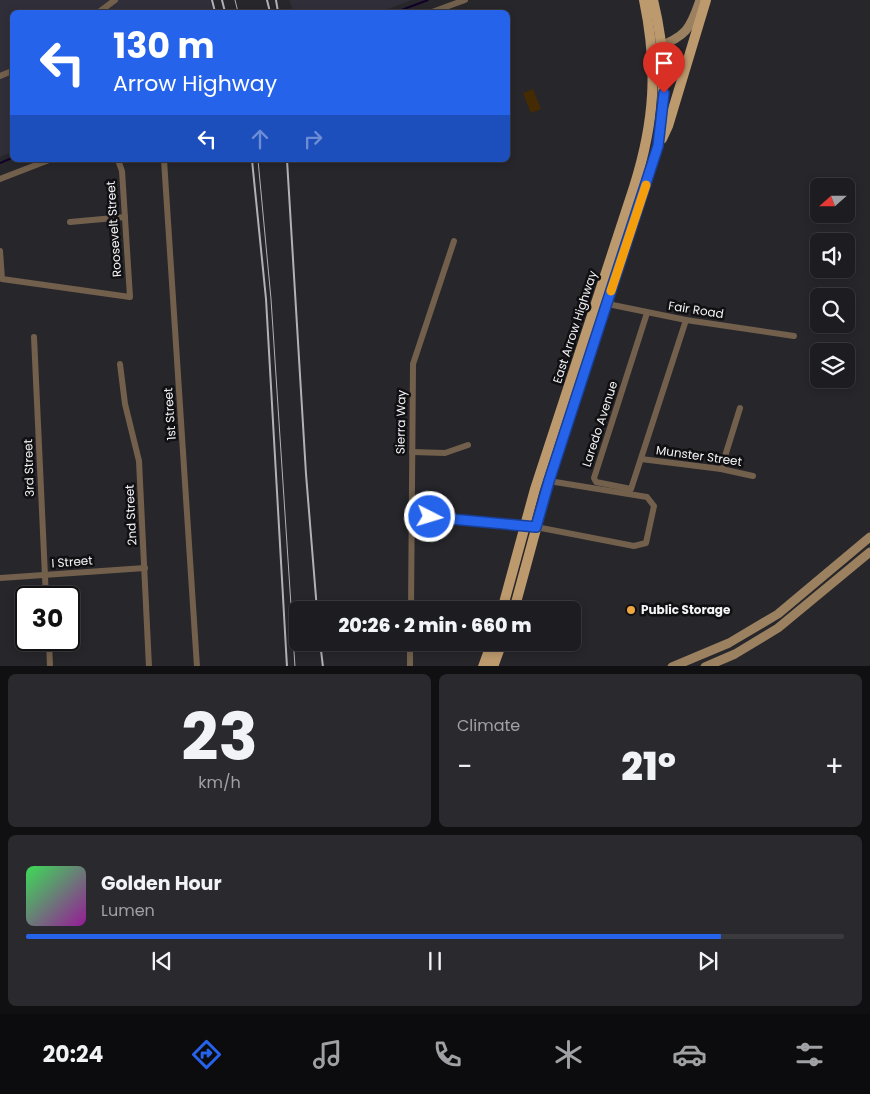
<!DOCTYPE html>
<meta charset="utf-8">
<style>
body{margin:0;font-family:Poppins,sans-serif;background:#2a292d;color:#f1f3f6;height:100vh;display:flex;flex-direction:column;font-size:19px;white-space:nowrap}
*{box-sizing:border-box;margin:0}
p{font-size:16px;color:#a0a1a5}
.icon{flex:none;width:28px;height:28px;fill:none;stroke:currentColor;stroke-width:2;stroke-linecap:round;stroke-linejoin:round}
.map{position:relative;height:666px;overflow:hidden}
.sheet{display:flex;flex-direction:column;gap:8px;padding:8px;background:#100f12;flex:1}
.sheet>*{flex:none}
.hud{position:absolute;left:10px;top:10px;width:500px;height:152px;border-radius:8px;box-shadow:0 2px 8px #0003,0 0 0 1px #3b3a3e;background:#2563eb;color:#fff;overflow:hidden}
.needle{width:32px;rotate:249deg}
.controls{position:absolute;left:810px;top:178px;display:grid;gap:10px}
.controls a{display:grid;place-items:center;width:45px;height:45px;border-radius:8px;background:#1d1c20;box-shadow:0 2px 8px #0003,0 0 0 1px #3b3a3e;font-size:25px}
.speed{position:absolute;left:15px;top:586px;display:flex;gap:10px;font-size:25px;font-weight:700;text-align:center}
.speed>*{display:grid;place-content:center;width:65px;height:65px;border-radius:50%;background:#1d1c20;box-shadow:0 2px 8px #0003,0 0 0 1px #3b3a3e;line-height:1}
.speed .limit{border:2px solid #111;border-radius:8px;background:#fff;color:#111}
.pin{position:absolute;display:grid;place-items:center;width:42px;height:42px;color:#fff;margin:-51px -21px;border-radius:50% 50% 50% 0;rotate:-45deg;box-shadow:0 0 5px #0007}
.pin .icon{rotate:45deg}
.me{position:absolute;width:55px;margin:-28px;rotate:95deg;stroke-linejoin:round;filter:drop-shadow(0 0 4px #0008)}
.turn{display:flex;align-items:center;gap:18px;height:105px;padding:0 20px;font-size:22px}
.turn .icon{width:65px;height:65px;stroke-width:2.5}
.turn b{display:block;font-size:35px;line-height:42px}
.lanes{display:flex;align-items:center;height:48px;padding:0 20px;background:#0003;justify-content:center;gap:25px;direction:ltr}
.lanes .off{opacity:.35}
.big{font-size:38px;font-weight:800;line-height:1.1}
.sheet .tile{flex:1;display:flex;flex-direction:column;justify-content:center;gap:8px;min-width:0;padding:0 18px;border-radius:8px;background:#2a292d}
.sheet .dial{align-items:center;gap:0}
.dial b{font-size:65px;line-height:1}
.song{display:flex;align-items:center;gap:15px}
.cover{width:60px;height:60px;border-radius:8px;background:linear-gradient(135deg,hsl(130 70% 55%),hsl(300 70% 35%))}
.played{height:5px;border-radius:2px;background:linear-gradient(90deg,#2563eb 85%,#3b3a3e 85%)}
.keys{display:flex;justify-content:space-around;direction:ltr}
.heat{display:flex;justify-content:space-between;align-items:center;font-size:28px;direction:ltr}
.sheet .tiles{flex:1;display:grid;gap:8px;grid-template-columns:1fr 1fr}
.tile:last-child{grid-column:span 2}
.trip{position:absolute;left:289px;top:601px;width:292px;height:50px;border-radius:8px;background:#1d1c20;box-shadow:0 2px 8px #0003,0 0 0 1px #3b3a3e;font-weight:800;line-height:50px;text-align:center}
.menu{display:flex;height:80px;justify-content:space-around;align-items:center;background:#0c0b0d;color:#a0a1a5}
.menu .icon{width:35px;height:35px}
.menu .current{color:#2563eb}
.menu b{font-size:22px;color:#f1f3f6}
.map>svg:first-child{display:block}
.built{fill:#302e39}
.green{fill:#452b03}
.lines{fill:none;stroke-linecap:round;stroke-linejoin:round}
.stream{stroke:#11002a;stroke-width:2}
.street{stroke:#72604c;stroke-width:6}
.secondary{stroke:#9c8160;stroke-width:9}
.primary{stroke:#bd9a6e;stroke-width:10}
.tram{stroke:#b2b1b5;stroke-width:1}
.rail{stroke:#b2b1b5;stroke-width:2}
.route-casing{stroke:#184099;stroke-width:12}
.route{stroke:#2563eb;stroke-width:9}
.slow{stroke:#f59e0b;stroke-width:9}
.poi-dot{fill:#f0a63e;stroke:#100f11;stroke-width:2}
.labels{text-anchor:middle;stroke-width:5;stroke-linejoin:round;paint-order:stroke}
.street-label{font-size:12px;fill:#f4f3f7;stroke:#100f11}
.poi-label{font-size:12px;font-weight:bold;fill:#f4f3f7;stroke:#100f11;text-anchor:start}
</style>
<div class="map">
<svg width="870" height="667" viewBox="0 0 870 667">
<rect width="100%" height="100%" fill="#27262b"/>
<!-- built -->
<g class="built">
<path d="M0,0H210L213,12H12V152L0,157Z"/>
<path d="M289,0H412L380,12H294Z"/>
</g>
<!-- green -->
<path class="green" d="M533,89L541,109L531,113L523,93Z"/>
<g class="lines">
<!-- stream -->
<g class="stream">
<path d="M396,12L428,0"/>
<path d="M0,163L12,158"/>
</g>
<!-- street -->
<g class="street">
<path d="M99,12L115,0"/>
<path d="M432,12L465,0"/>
<path d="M0,76L12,71"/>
<path d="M164,160L197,667"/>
<path d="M0,179L49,160"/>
<path d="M70,222L125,217"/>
<path d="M0,251L2,279L130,297L122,171L118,160"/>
<path d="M603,303L686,320L794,336"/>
<path d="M647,313L594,478L596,482L631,489L686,320"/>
<path d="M34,337L46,598"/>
<path d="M120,364L125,404L139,461L149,667"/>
<path d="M412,452L445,453L468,445"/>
<path d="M641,459L721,469L753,476"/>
<path d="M721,469L740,408"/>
<path d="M412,515L536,527L634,546L646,543L654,506L647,497L549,481"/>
<path d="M0,578L145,568"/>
<path d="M411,610L413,364L454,241"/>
<path d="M49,640L50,667"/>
<path d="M410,667V642"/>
</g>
<!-- secondary -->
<g class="secondary">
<path d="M656,48C686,36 690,30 700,0"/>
<path d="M672,667L729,643L778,614L870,537"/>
<path d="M705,667L735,654L778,628L870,552"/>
</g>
<!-- primary -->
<g class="primary">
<path d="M662,139L668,126L706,0"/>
<path d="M502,610L535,489L634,187C655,121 658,67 644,0"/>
<path d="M514,610L549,481L658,146C665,94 666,52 653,0"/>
<path d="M483,667L492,642"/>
<path d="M493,667L502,642"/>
</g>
<!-- tram -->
<g class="tram">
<path d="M235,0L238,12"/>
<path d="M258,160L271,299L295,667"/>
</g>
<!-- rail -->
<g class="rail">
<path d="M212,0L215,12"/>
<path d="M222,0L225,12"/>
<path d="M267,0L270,12"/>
<path d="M276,0L278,12"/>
<path d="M252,160L266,299L287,667"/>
<path d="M287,160L306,474L317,610"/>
<path d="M320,642L323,667"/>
</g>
</g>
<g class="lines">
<defs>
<path id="route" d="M430,517L536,527L549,481L658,146L664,93"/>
</defs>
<!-- route casing -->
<use href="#route" class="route-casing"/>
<!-- route -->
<use href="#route" class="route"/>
<!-- slow -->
<path class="slow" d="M611,291L646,185"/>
</g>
<!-- markers -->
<circle class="poi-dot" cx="631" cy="610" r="5"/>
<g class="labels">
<!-- street labels -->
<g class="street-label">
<text transform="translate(114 229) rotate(-94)" y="4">Roosevelt Street</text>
<text transform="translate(696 310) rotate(9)" y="4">Fair Road</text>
<text transform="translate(575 327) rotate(-72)" y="4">East Arrow Highway</text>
<text transform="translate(170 414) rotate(-94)" y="4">1st Street</text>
<text transform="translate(401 422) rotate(-89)" y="4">Sierra Way</text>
<text transform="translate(600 424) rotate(-72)" y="4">Laredo Avenue</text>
<text transform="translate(699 456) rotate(8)" y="4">Munster Street</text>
<text transform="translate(29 468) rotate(-92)" y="4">3rd Street</text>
<text transform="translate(131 515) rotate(-93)" y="4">2nd Street</text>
<text transform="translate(72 562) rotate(-4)" y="4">I Street</text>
</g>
<!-- poi labels -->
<g class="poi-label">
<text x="641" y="614">Public Storage</text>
</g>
</g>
</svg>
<div class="controls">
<a><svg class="needle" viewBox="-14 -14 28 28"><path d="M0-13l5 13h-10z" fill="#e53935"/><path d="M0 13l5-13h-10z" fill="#a0a1a5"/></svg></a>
<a><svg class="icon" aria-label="sound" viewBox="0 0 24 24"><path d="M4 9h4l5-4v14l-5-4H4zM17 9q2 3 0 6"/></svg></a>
<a><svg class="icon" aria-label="search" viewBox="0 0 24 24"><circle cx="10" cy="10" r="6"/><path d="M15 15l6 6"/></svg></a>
<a><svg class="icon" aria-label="layers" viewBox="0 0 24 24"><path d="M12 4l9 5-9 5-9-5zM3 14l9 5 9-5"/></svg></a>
</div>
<div class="speed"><div class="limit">30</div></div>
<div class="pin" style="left:664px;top:93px;background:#d93025"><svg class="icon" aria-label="arrive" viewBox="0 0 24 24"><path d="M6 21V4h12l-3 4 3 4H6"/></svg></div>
<svg class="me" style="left:430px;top:517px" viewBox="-20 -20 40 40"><circle r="17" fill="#2563eb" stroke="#fff" stroke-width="3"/><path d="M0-11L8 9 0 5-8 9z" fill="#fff"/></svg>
<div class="trip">20:26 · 2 min · 660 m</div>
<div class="hud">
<div class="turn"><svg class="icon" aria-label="left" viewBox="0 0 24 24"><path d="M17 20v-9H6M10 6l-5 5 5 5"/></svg><div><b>130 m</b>Arrow Highway</div></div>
<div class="lanes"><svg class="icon" aria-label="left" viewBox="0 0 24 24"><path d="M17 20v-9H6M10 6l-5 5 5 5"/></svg><svg class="icon off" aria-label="ahead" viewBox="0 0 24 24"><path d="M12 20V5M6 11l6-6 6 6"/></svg><svg class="icon off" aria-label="right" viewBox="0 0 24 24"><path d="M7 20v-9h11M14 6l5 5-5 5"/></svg></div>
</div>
</div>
<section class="sheet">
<div class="tiles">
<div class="tile dial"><b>23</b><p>km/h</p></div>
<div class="tile"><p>Climate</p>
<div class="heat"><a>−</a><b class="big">21°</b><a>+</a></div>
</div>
<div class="tile">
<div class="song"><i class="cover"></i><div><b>Golden Hour</b><p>Lumen</p></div></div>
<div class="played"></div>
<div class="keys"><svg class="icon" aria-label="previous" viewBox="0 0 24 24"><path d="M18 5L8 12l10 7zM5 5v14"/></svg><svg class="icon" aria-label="pause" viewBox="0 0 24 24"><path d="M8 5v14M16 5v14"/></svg><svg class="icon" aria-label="next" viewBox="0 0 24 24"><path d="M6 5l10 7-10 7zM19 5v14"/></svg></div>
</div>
</div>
</section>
<nav class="menu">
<b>20:24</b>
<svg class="icon current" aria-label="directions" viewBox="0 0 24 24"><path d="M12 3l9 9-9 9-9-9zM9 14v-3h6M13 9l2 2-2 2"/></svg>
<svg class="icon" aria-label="music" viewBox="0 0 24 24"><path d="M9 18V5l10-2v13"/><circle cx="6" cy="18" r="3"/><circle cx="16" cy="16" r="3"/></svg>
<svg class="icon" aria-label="phone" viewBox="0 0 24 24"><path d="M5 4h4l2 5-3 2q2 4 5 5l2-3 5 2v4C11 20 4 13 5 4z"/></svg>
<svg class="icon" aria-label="climate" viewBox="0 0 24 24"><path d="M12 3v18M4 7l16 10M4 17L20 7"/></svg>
<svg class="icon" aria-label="car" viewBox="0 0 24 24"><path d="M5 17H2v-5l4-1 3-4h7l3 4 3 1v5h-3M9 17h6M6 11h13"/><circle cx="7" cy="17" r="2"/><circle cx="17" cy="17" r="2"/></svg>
<svg class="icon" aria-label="filters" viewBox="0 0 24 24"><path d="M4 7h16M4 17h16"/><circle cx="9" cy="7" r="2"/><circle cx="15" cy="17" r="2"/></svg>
</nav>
